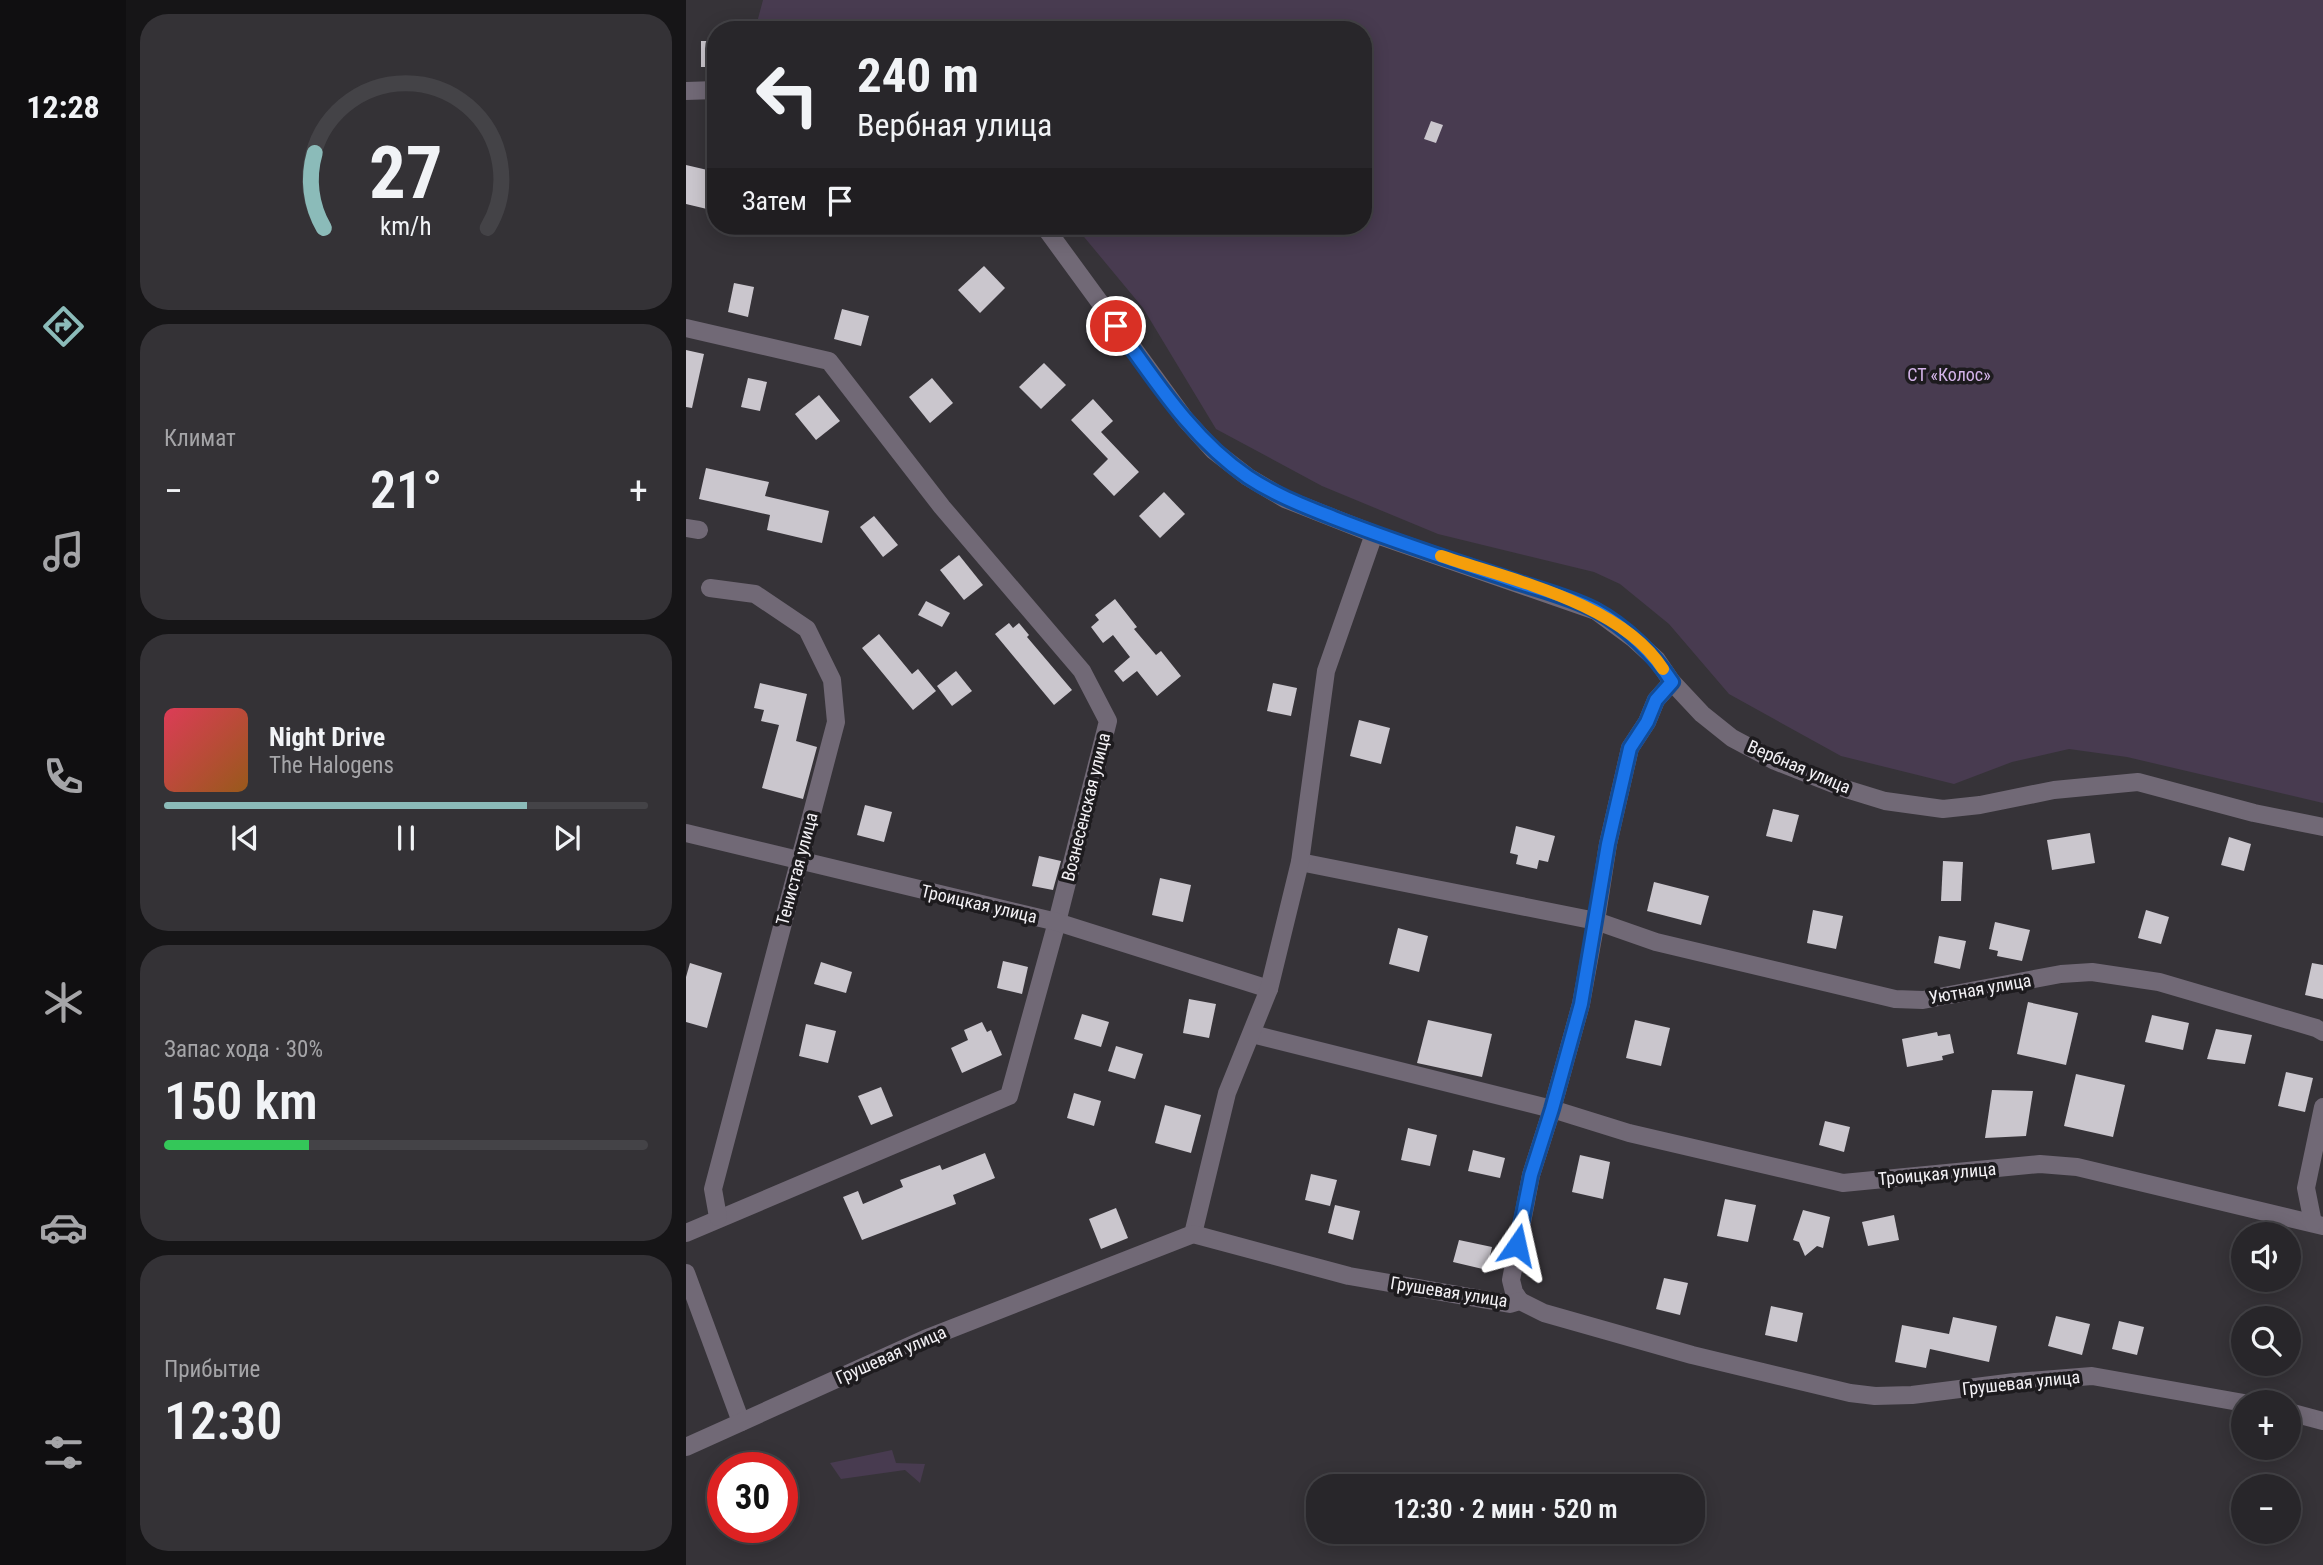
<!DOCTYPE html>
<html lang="ru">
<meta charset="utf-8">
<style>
body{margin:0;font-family:"Roboto Condensed",sans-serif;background:#343236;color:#f1f3f6;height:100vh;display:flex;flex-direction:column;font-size:26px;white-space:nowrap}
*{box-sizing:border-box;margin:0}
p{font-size:23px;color:#a5a5a8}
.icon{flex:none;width:38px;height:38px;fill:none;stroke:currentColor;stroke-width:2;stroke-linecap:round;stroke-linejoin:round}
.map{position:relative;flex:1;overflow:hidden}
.panel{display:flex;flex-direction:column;gap:14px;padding:14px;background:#161517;width:560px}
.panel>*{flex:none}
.guide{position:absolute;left:21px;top:21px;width:665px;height:214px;border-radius:28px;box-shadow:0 4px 18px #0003,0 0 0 2px #444347;background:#28262a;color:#f1f3f6;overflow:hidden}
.controls{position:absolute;left:1545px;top:1222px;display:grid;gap:14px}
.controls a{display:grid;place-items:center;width:70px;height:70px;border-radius:50%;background:#28262a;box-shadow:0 4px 18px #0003,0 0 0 2px #444347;font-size:35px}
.speed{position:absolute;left:21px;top:1452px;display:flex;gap:14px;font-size:35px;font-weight:700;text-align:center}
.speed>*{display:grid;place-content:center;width:91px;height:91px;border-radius:50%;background:#28262a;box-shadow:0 4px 18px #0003,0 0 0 2px #444347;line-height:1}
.speed .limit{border:10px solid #d22;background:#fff;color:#111}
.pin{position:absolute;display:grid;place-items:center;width:60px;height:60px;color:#fff;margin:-30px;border:4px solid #fff;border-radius:50%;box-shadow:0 2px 7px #0007}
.me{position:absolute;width:77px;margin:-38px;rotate:11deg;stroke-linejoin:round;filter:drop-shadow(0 0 5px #0008)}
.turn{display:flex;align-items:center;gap:24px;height:147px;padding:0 35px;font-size:32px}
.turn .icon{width:91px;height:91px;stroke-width:2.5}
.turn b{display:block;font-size:49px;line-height:60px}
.then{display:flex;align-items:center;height:66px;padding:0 35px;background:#0003;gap:14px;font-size:26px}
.big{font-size:52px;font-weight:600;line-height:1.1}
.panel .card{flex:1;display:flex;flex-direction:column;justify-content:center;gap:10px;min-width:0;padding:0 24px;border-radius:28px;background:#343236}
.panel .dial{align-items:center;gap:0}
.dial svg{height:182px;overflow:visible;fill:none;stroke:#444347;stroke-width:7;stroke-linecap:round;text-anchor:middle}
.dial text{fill:#f1f3f6;stroke:none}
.song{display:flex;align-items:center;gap:21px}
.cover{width:84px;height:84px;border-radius:10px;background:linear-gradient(135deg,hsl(350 70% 55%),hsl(30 70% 35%))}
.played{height:7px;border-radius:4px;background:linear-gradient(90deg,#8bbbb9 75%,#444347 75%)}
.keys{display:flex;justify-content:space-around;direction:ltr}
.heat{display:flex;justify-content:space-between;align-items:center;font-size:38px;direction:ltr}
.charge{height:10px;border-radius:5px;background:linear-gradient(90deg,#34c759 30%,#444347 0)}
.trip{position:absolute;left:620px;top:1474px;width:399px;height:70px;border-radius:28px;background:#28262a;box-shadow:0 4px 18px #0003,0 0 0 2px #444347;font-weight:600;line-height:70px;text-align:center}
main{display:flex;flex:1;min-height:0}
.dock{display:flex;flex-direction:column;width:126px;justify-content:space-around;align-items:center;background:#100f11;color:#a5a5a8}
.dock .icon{width:49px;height:49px}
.dock .current{color:#8bbbb9}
.dock b{font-size:32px;color:#f1f3f6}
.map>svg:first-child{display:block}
.green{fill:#483b50}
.building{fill:#cac6cd}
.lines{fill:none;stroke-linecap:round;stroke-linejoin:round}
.minor{stroke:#716976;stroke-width:18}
.route-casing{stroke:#114b97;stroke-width:18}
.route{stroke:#1a73e8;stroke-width:12}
.slow{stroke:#f59e0b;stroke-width:12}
.labels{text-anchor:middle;stroke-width:7;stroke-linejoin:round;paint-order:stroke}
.park-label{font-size:18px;fill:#d3b3e8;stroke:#1d1b1e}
.street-label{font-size:18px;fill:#f3f1f5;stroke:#1d1b1e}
</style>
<main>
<nav class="dock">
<b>12:28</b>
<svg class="icon current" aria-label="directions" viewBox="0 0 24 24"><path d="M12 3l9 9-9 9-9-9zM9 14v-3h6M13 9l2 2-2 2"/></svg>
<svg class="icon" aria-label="music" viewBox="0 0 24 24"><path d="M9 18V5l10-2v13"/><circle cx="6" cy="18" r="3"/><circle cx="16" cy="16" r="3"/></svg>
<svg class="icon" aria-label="phone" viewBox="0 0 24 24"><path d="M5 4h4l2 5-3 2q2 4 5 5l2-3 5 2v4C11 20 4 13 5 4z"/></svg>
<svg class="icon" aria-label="climate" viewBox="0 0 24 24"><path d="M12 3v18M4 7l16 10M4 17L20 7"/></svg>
<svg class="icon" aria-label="car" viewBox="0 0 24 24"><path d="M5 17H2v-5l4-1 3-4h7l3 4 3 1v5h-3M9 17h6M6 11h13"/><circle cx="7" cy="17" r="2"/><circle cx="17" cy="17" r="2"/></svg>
<svg class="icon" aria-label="filters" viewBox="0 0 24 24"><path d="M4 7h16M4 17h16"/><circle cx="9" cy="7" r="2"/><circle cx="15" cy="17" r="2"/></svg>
</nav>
<section class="panel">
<div class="card dial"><svg viewBox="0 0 100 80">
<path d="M14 69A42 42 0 1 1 86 69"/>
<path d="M14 69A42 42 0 0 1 10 36" stroke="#8bbbb9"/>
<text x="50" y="56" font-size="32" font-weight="700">27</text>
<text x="50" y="72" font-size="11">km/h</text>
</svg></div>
<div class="card"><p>Климат</p>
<div class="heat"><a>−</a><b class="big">21°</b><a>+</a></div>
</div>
<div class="card">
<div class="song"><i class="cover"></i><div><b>Night Drive</b><p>The Halogens</p></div></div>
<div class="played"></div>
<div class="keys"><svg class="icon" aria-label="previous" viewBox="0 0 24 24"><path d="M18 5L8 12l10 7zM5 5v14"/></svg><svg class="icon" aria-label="pause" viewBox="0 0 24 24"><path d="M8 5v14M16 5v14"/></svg><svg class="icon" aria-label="next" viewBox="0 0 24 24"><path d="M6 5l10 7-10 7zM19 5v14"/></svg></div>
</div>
<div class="card"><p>Запас хода · 30%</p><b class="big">150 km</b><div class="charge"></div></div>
<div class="card"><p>Прибытие</p><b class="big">12:30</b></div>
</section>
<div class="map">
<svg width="1637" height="1565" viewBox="0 0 1637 1565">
<rect width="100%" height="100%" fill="#363338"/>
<!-- green -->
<g class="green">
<path d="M77,0H1637V803L1441,757L1383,749L1326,762L1268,784L1155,756L1043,694L983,624L934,584L908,572L752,534L636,486L530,429L457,308L389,226H677V30H69Z"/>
<path d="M206,1450L210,1463L239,1464L234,1483L219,1470L155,1479L144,1463Z"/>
</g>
<!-- building -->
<g class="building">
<rect x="15" y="41" width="15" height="26"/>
<path d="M745,121L757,125L750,143L738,139Z"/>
<path d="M0,165L30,172L21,209L0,204Z"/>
<path d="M298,266L319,288L294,313L272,290Z"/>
<path d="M48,283L68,287L62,317L42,312Z"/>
<path d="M156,309L183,316L175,346L148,339Z"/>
<path d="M0,350L18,354L6,408L0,407Z"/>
<path d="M358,363L380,385L355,409L333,387Z"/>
<path d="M62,378L81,382L74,411L55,407Z"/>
<path d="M246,378L267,403L244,423L223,397Z"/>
<path d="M133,395L154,421L130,440L109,414Z"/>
<path d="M407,399L427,421L415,432L453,472L428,496L407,474L422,459L385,420Z"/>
<path d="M20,468L83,482L79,496L143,511L136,543L81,530L84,515L13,499Z"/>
<path d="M478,492L499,514L474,538L453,516Z"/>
<path d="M188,516L212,545L197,557L174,527Z"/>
<path d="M273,555L297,585L278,600L254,570Z"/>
<path d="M429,599L451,627L448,629L470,655L475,651L495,676L471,696L451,671L437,682L428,671L444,657L427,635L417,643L405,627L413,620L409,615Z"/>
<path d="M240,601L264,613L256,627L232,615Z"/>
<path d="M323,623L327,628L333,623L343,635L341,637L386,690L368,705L309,634Z"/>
<path d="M193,634L226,674L232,669L250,691L227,710L176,648Z"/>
<path d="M270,671L286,691L266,706L251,686Z"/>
<path d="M74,683L121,694L110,741L131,747L117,799L76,788L93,725L75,721L78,710L68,708Z"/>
<path d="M587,683L611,688L605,716L581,711Z"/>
<path d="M673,720L704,728L695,764L664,756Z"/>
<path d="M179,805L206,812L198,842L171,835Z"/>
<path d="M1087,809L1113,815L1106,842L1080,836Z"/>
<path d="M830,826L869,836L862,862L853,860L851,869L830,864L832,855L824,853Z"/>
<path d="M1404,833L1409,863L1366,870L1361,840Z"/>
<path d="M1543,837L1565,844L1558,871L1535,865Z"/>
<path d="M353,856L375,861L367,890L346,886Z"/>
<path d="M1257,861L1277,862L1275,901H1255Z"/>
<path d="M474,878L505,885L497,922L466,915Z"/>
<path d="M968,882L1023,896L1015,925L961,911Z"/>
<path d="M1127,910L1157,916L1150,949L1121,943Z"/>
<path d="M1460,910L1483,917L1475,944L1452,938Z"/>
<path d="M1309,922L1344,930L1336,961L1311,956L1312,951L1303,949Z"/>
<path d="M712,928L742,936L733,972L703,964Z"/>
<path d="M1253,936L1280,941L1274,969L1248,963Z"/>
<path d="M317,961L342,967L336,994L311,988Z"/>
<path d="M135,962L166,972L160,993L128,984Z"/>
<path d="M4,963L36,973L21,1028L0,1022V977Z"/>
<path d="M1626,963L1637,965V999L1619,995Z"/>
<path d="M503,999L530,1004L523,1038L497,1033Z"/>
<path d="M1342,1002L1392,1013L1380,1065L1331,1054Z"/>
<path d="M396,1014L423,1022L415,1047L388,1039Z"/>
<path d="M1466,1015L1503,1023L1497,1050L1459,1042Z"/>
<path d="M742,1020L806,1034L796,1077L731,1063Z"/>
<path d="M949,1020L984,1028L975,1066L940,1058Z"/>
<path d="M296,1022L301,1032L305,1030L316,1055L276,1073L265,1048L282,1040L278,1030Z"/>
<path d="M120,1024L150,1031L142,1063L113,1056Z"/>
<path d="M1530,1029L1566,1035L1559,1064L1521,1059Z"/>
<path d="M1251,1032L1252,1036L1264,1034L1268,1053L1256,1056L1257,1060L1221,1067L1216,1039Z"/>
<path d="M430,1046L457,1054L449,1079L422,1071Z"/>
<path d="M1600,1072L1627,1078L1619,1112L1592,1106Z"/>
<path d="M1390,1074L1439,1085L1427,1137L1378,1126Z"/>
<path d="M195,1087L207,1116L185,1125L172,1096Z"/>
<path d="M1306,1090L1347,1091L1340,1136L1299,1138Z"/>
<path d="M388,1093L415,1101L408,1126L381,1118Z"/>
<path d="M479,1105L515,1115L505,1153L469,1143Z"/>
<path d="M1139,1121L1164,1127L1158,1152L1133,1145Z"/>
<path d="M722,1128L751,1135L744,1166L715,1160Z"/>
<path d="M787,1150L819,1158L814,1178L782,1171Z"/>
<path d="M299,1153L309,1178L267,1195L270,1204L176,1240L157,1197L172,1191L177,1204L217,1187L214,1180L254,1165L256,1170Z"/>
<path d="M894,1155L924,1162L917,1199L886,1192Z"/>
<path d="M625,1174L651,1180L644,1206L619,1200Z"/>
<path d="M1039,1199L1070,1205L1062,1242L1031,1236Z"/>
<path d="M649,1205L674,1211L667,1240L642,1233Z"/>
<path d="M430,1208L442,1238L415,1249L403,1219Z"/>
<path d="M1117,1210L1144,1217L1137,1248L1131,1246L1119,1256L1113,1242L1107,1240Z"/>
<path d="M1208,1215L1213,1240L1182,1246L1176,1222Z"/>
<path d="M773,1240L806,1247L801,1270L767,1262Z"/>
<path d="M978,1278L1002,1283L994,1315L970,1309Z"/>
<path d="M1085,1306L1117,1313L1111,1342L1079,1335Z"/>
<path d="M1370,1316L1404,1324L1396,1355L1362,1346Z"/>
<path d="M1267,1317L1311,1326L1303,1362L1244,1349L1240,1368L1209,1362L1216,1325L1263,1334Z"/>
<path d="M1433,1321L1458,1327L1451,1355L1426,1349Z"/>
</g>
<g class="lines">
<!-- minor -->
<g class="minor">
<path d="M0,91L30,90"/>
<path d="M358,226L499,419L527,450L562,477L599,499L688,534L910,611L948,639L971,660L986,682L1016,714L1046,738L1089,761L1160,789L1199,801L1257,809L1294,805L1368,790L1452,782L1568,813L1637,827"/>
<path d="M0,328L143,361L256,507L396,671L422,721L371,922L323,1096L0,1233"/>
<path d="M0,528L13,530"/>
<path d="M24,588L69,594L121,629L146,680L150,722L27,1189L32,1217"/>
<path d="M0,833L371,922L583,989"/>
<path d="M614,862L910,921L922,844L944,748L961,722L970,700L986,682"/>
<path d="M566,1034L866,1109L943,1133L1157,1183L1354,1164L1391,1167L1637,1226"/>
<path d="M1627,1223L1620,1188L1637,1107"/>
<path d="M507,1234L541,1093L583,989L614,862L640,671L688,534"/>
<path d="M0,1273L55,1422"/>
<path d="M834,1301L828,1292L825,1280L845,1175L866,1109L895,1004L910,921L970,942L1209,999L1237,1000L1375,974L1406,972L1473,982L1630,1028L1637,1032"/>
<path d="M1603,1412L1637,1421"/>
<path d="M0,1447L239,1339L507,1234L663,1276L824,1304L834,1301L858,1313L1006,1355L1164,1393L1189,1396L1226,1395L1329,1382L1406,1376L1558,1403"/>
</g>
</g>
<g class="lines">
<defs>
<path id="route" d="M430,326C469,380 506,439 562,477C589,495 618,506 648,518C709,542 772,562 834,583C859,591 886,598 909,610C939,626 968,654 986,682L970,700L961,722L944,748L922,844L895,1004L866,1109L845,1175L831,1245"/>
</defs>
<!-- route casing -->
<use href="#route" class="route-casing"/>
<!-- route -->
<use href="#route" class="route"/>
<!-- slow -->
<path class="slow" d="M755,556C825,580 935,603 977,669"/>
</g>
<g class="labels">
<!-- park labels -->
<g class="park-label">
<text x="1263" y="381">СТ «Колос»</text>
</g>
<!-- street labels -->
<g class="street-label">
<text transform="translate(1113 767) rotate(23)" y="6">Вербная улица</text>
<text transform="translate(400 807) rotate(-76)" y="6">Вознесенская улица</text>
<text transform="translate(111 869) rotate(-75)" y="6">Тенистая улица</text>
<text transform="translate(293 904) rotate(13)" y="6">Троицкая улица</text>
<text transform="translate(1294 989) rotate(-10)" y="6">Уютная улица</text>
<text transform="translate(1251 1174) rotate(-5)" y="6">Троицкая улица</text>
<text transform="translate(763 1292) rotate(9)" y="6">Грушевая улица</text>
<text transform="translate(205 1355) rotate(-24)" y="6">Грушевая улица</text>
<text transform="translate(1335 1383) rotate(-6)" y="6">Грушевая улица</text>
</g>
</g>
</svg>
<div class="controls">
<a><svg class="icon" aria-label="sound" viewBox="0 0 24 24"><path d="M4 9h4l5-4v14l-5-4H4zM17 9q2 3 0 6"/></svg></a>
<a><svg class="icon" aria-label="search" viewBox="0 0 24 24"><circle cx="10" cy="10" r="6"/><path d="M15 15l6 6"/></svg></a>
<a>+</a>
<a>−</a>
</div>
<div class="speed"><div class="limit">30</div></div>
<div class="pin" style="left:430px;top:326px;background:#d93025"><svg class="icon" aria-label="arrive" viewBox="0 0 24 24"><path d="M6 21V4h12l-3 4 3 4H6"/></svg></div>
<svg class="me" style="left:831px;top:1245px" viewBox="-20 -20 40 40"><path d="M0-17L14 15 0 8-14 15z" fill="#1a73e8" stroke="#fff" stroke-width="4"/></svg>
<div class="trip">12:30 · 2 мин · 520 m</div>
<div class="guide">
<div class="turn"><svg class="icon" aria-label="left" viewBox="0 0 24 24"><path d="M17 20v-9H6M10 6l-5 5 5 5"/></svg><div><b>240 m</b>Вербная улица</div></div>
<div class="then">Затем<svg class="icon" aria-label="arrive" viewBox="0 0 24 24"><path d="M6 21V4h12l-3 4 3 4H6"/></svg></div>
</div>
</div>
</main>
